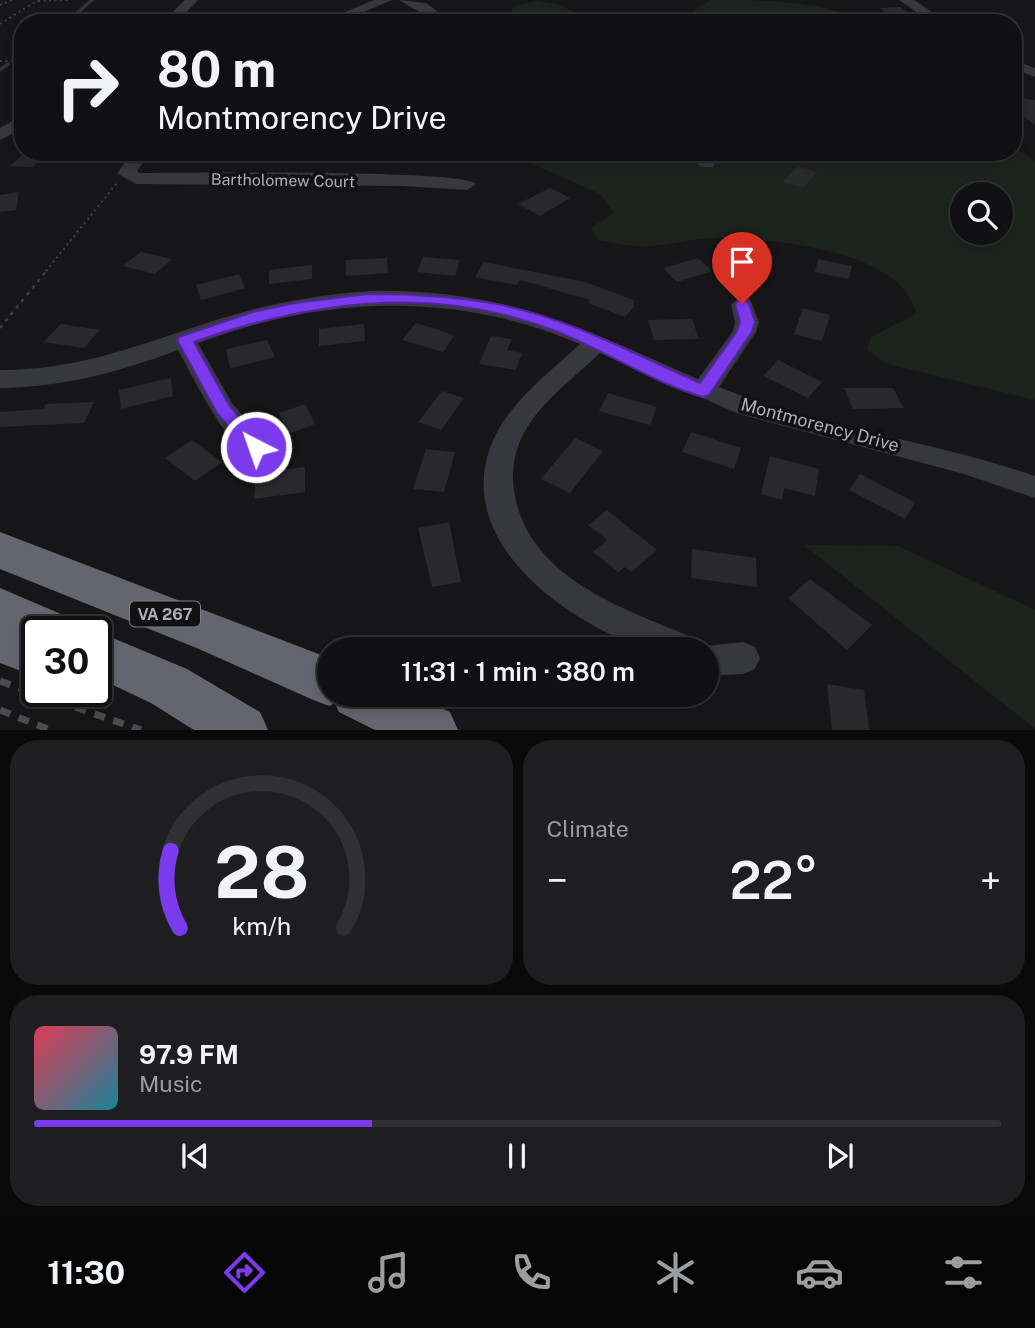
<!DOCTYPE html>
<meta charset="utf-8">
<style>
body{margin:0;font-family:"Public Sans",sans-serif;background:#1e1e20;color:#f1f3f6;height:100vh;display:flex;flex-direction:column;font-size:26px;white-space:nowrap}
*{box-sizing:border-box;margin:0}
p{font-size:23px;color:#9c9d9f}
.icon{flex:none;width:38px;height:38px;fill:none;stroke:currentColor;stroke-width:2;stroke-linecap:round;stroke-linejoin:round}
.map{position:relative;height:730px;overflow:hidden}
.panel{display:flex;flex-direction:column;gap:10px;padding:10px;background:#09090a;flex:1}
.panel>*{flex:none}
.top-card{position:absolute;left:14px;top:14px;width:1008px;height:147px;border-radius:28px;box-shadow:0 4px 10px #0003,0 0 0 2px #303032;background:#101012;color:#f1f3f6;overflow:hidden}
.controls{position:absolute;left:950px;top:182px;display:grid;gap:14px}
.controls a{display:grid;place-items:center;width:63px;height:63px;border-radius:50%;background:#101012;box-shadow:0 4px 10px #0003,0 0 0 2px #303032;font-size:35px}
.speed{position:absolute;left:21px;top:616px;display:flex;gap:14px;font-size:35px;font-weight:700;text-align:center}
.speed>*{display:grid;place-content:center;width:91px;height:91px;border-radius:50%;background:#101012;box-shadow:0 4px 10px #0003,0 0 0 2px #303032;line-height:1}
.speed .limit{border:4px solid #111;border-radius:10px;background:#fff;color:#111}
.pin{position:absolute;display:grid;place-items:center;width:60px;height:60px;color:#fff;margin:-72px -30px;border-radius:50% 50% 50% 0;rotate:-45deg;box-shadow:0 0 7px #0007}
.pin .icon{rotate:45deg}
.me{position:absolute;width:77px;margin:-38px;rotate:319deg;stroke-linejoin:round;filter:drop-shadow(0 0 5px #0008)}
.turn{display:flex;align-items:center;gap:24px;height:147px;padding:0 28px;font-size:32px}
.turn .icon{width:91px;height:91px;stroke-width:2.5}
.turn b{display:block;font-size:49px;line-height:60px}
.big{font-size:52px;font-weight:600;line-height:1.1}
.panel .tile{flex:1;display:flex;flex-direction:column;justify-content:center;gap:10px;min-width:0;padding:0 24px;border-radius:28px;background:#1e1e20}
.panel .dial{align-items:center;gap:0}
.dial svg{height:182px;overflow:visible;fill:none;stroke:#303032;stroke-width:7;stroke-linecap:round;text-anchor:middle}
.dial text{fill:#f1f3f6;stroke:none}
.song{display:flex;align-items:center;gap:21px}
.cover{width:84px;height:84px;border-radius:10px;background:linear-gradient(135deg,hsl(350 70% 55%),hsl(190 70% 35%))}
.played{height:7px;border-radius:4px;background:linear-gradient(90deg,#7c3aed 35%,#303032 35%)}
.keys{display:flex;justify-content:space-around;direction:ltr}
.heat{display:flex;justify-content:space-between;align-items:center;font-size:38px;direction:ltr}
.panel .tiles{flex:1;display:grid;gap:10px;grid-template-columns:1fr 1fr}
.tile:last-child{grid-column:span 2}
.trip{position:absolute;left:317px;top:637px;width:402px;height:70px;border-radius:35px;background:#101012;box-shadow:0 4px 10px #0003,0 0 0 2px #303032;font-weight:600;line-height:70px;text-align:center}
.menu{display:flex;height:112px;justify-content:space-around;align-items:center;background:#060607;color:#9c9d9f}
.menu .icon{width:49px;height:49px}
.menu .selected{color:#7c3aed}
.menu b{font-size:32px;color:#f1f3f6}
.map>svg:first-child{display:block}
.green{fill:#1c231d;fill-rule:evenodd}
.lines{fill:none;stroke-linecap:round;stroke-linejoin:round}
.stream{stroke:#2c353c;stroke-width:3.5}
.building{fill:#29292c}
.path-far1{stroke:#3d3f44;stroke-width:2;stroke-dasharray:2 3.5;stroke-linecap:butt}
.path{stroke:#3d3f44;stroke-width:2.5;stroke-dasharray:3.5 5;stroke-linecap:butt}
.minor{fill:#37383d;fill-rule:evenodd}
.highway{fill:#63666e;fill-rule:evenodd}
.rail{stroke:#4a4c52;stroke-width:7;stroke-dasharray:11 9;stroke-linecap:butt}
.route{fill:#7c3aed;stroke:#51269a;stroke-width:2}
.labels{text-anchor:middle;stroke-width:7;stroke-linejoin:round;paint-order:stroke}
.far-street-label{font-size:16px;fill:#a8adb8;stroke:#111113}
.shield{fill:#111113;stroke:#7b7e86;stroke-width:2}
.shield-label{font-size:16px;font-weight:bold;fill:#a8adb8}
.street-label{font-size:18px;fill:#a8adb8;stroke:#111113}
</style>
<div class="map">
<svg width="1035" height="730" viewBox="0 0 1035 730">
<rect width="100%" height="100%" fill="#161618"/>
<!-- green -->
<g class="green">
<path d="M710,0C768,0 819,0 872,23H696L692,12Z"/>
<path d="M536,1L558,4L594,23H522L511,10L515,6Z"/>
<path d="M1013,146L1035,161V400L888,364L867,350L871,337L916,314C903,249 769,238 716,238C689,238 662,248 635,246C623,245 610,242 598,240L591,228L614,213L600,194L506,152H1013ZM962,194H1001V233H962Z"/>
<path d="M804,545L898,546L1035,610V729Z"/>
</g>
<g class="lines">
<!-- stream -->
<g class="stream">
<path d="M66,23L92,0"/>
<path d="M13,59L23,52"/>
<path d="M0,70L8,64"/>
</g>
</g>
<!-- building -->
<g class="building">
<path d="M900,7L921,23H900L880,8Z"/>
<path d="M1016,97L1035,100V125L1022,115Z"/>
<path d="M26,152H49L33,167L10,166Z"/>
<path d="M798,166L817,172L803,188L783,182Z"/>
<path d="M550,188L570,198L540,216L518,204Z"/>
<path d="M19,192L16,210L0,212V195Z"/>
<path d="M141,252L172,259L155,274L123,266Z"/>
<path d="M730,255L768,258L769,273L730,269Z"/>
<path d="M423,257L460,260L455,276L417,272Z"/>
<path d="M387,258L388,273L346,276V260Z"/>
<path d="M698,258L712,271L677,282L663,268Z"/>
<path d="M818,259L852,266L849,279L815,272Z"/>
<path d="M484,262L585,282L634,300V307L625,317L588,303L591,300L520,280L517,285L475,277Z"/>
<path d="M312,265V279L269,284V270Z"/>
<path d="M239,274L245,288L201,300L196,285Z"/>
<path d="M803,308L830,315L822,341L794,334Z"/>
<path d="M692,319L699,339L654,340L648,320Z"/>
<path d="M416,323L440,330L454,336L443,352L402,340Z"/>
<path d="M61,324L100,330L84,348L43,342Z"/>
<path d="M364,324L365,341L319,346V329Z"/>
<path d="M491,336L512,339L507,350L522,353L516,370L479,364Z"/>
<path d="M267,340L275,357L230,368L226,349Z"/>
<path d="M778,360L822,382L808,398L763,376Z"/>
<path d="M171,378L173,396L121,409L119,390Z"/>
<path d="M844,388H893L904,408L853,409Z"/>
<path d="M442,391L464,398L441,430L418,422Z"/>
<path d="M608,393L657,407L650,425L599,411Z"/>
<path d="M94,402L84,423L0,427V412L43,409L46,404Z"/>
<path d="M305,404L315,424L288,434L279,413Z"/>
<path d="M691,432L741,448L734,469L682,452Z"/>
<path d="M575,438L603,451L570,493L541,479Z"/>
<path d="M192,440L222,462L195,481L165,458Z"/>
<path d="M426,449L455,452L444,492L413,489Z"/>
<path d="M770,456L819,469L815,496L784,488L782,500L761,494Z"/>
<path d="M305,467V492L254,499L256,473Z"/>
<path d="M860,474L915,502L905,519L849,490Z"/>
<path d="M607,510L657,550L631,572L625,567L618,572L593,552L607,540L588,525Z"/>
<path d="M449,522L461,582L432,587L418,528Z"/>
<path d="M692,549L756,558L757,587L691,578Z"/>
<path d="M810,579L872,625L847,650L788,598Z"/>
<path d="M827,684L864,690L869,730H832Z"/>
</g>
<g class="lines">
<!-- path-far1 -->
<g class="path-far1">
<path d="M38,1L69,0"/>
<path d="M0,5L12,0"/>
<path d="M0,24L38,0"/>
<path d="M0,61H23"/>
<path d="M46,271L117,183"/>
</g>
<!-- path -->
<path class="path" d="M0,328L48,269"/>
<!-- minor -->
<g class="minor">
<path d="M185,0H198L176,23H162Z"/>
<path d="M374,0H392L338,23H319Z"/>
<path d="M399,0L426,3L453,23H438Z"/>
<path d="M899,0H914L949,23H933Z"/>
<path d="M1013,60L1035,68V77L1013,69Z"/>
<path d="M23,115V128L0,140V128Z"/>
<path d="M133,152H151L137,171L139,173C179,173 464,169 476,184L467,190L403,186L136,184L117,173Z"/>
<path d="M700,152H718L713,167H701L698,163Z"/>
<path d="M368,291C502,288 580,327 698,379L733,331L735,322L731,304L742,297L750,299L759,322L756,332L719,387C820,428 931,440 1035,476V498L964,474L739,414L600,353C573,379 537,404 521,439C512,458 511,481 516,501C535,581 627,610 694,638L698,647L743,642L755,647L760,658L755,669L743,674L707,676V649C688,649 661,654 643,648C566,621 456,544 490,448C506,404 547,375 580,344L570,340C448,291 321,297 198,343L232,403L270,447L266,454C260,456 256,458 250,455C225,444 192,375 178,350C120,372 63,387 0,388V370C81,370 141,344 216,320C266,304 317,295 368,291Z"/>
</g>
<!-- highway -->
<g class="highway">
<path d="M0,532L329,658V695H413L450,712L458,730H375L339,712L335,703L329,706L311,699L199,649L0,569Z"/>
<path d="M0,588L68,617L75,632H37V677L0,663Z"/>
<path d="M96,631L187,669L260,712L268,730H194L151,703L96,677V632H93Z"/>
</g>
<!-- rail -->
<g class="rail">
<path d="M0,681L141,730"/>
<path d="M0,710L50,730"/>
</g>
</g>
<!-- route -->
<path class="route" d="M368,294C411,294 453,296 496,304C567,317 634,354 700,383L737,331L740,322L735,304L737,301H748L755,322L752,332L709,395L703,397C651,382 603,349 553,330C433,284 311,301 194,342L229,405L265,447L262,452H250L217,413L177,340L179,337L253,312L295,303Z"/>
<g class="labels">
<!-- far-street labels -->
<g class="far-street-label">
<text transform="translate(283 180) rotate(1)" y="6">Bartholomew Court</text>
</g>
<!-- shield labels -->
<rect class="shield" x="130" y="601.5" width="70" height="25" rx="5"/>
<g class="shield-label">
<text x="165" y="620">VA 267</text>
</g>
<!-- street labels -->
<g class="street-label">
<text transform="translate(820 425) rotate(15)" y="6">Montmorency Drive</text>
</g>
</g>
</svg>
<div class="controls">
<a><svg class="icon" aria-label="search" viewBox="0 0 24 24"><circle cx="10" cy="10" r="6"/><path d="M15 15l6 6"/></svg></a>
</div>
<div class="speed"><div class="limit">30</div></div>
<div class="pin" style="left:742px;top:304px;background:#d93025"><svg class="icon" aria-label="arrive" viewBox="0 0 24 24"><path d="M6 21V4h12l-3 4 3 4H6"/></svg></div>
<svg class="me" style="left:256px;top:447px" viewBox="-20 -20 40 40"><circle r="17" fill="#7c3aed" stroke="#fff" stroke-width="3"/><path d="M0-11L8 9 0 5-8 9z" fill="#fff"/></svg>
<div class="trip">11:31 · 1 min · 380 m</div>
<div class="top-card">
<div class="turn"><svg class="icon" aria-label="right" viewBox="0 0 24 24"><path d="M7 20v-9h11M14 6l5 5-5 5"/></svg><div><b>80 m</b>Montmorency Drive</div></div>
</div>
</div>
<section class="panel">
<div class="tiles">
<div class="tile dial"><svg viewBox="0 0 100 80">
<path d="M14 69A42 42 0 1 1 86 69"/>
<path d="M14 69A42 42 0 0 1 10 35" stroke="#7c3aed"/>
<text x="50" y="56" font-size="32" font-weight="700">28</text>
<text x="50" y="72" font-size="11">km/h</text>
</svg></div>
<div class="tile"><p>Climate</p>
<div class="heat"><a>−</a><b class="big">22°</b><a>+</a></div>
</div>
<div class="tile">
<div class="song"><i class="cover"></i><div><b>97.9 FM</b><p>Music</p></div></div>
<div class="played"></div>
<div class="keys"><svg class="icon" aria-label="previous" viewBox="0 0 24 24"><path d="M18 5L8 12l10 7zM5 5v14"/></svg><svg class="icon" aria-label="pause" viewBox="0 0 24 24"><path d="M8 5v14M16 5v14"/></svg><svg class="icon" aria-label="next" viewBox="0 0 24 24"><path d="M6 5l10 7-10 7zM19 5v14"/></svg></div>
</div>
</div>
</section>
<nav class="menu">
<b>11:30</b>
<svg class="icon selected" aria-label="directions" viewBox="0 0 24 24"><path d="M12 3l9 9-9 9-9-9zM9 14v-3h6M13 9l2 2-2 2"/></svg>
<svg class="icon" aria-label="music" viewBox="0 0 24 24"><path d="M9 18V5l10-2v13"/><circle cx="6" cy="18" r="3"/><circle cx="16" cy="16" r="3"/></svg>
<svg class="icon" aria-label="phone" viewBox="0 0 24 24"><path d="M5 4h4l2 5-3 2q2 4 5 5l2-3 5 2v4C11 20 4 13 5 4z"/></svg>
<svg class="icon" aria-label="climate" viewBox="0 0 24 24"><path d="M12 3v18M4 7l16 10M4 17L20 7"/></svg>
<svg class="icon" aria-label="car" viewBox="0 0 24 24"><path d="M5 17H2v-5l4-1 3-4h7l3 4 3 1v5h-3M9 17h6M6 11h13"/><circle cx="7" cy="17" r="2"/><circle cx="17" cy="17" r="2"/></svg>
<svg class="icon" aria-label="filters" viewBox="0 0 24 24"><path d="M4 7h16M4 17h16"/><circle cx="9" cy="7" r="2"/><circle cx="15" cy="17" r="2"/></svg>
</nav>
